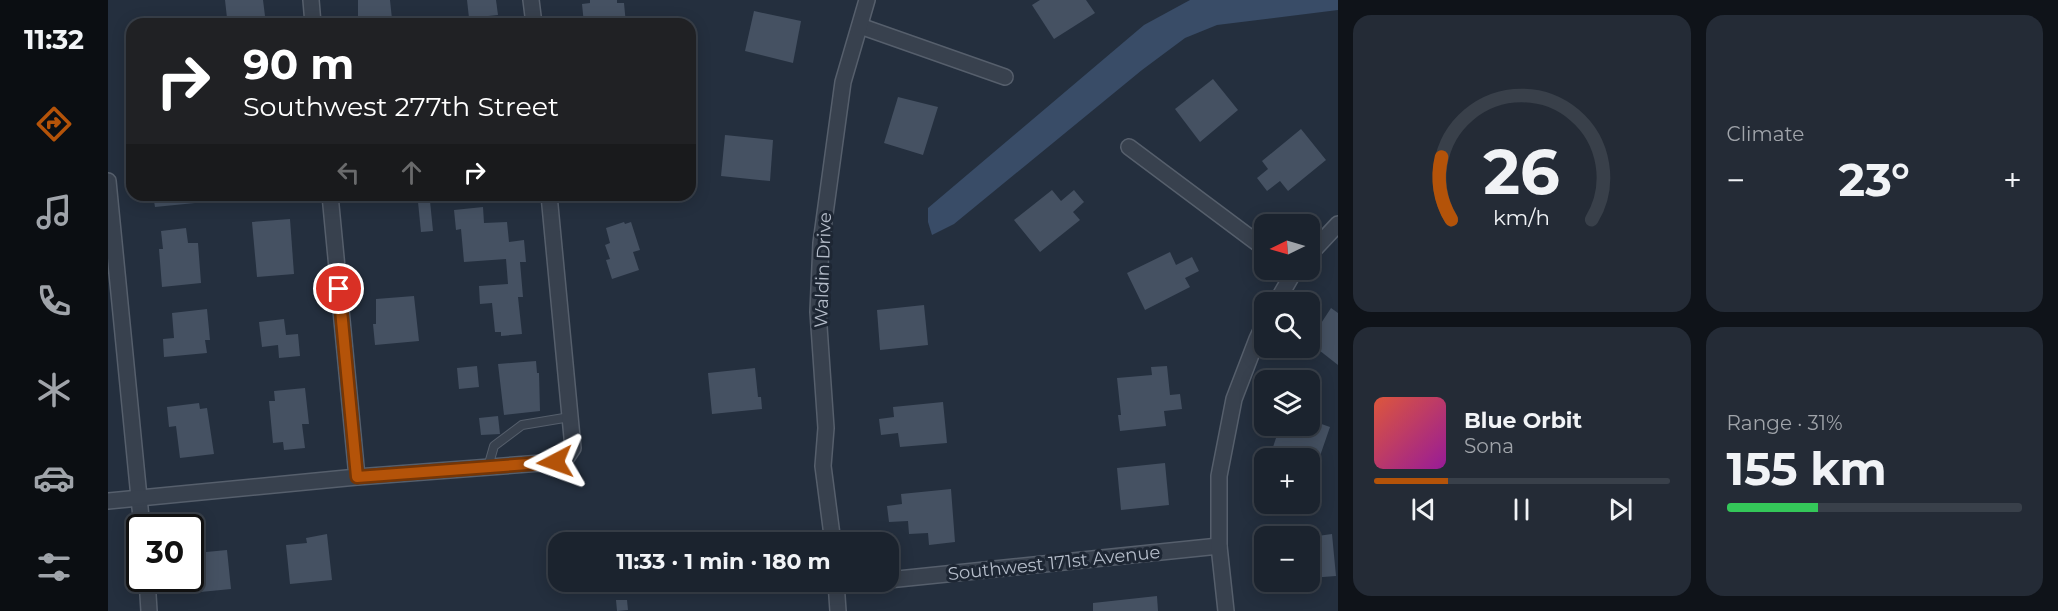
<!DOCTYPE html>
<meta charset="utf-8">
<style>
body{margin:0;font-family:Montserrat,sans-serif;background:#242b36;color:#f1f3f6;height:100vh;display:flex;flex-direction:column;font-size:22px;white-space:nowrap}
*{box-sizing:border-box;margin:0}
p{font-size:20px;color:#a0a4aa}
.icon{flex:none;width:33px;height:33px;fill:none;stroke:currentColor;stroke-width:2;stroke-linecap:round;stroke-linejoin:round}
.map{position:relative;flex:1;overflow:hidden}
.sheet{display:flex;flex-direction:column;gap:15px;padding:15px;background:#0f1319;width:720px}
.sheet>*{flex:none}
.guide{position:absolute;left:18px;top:18px;width:570px;height:183px;border-radius:18px;box-shadow:0 3px 15px #0003,0 0 0 2px #39404a;background:#202124;color:#fff;overflow:hidden}
.needle{width:39px;rotate:265deg}
.buttons{position:absolute;left:1146px;top:214px;display:grid;gap:12px}
.buttons a{display:grid;place-items:center;width:66px;height:66px;border-radius:12px;background:#1b232e;box-shadow:0 3px 15px #0003,0 0 0 2px #39404a;font-size:30px}
.speed{position:absolute;left:18px;top:514px;display:flex;gap:12px;font-size:30px;font-weight:700;text-align:center}
.speed>*{display:grid;place-content:center;width:78px;height:78px;border-radius:50%;background:#1b232e;box-shadow:0 3px 15px #0003,0 0 0 2px #39404a;line-height:1}
.speed .limit{border:3px solid #111;border-radius:9px;background:#fff;color:#111}
.pin{position:absolute;display:grid;place-items:center;width:51px;height:51px;color:#fff;margin:-26px;border:3px solid #fff;border-radius:50%;box-shadow:0 2px 6px #0007}
.me{position:absolute;width:66px;margin:-33px;rotate:266deg;stroke-linejoin:round;filter:drop-shadow(0 0 4px #0008)}
.turn{display:flex;align-items:center;gap:21px;height:126px;padding:0 18px;font-size:27px}
.turn .icon{width:78px;height:78px;stroke-width:2.5}
.turn b{display:block;font-size:42px;line-height:51px}
.lanes{display:flex;align-items:center;height:57px;padding:0 18px;background:#0003;justify-content:center;gap:30px;direction:ltr}
.lanes .off{opacity:.35}
.big{font-size:45px;font-weight:700;line-height:1.1}
.sheet .card{flex:1;display:flex;flex-direction:column;justify-content:center;gap:9px;min-width:0;padding:0 21px;border-radius:18px;background:#242b36}
.sheet .dial{align-items:center;gap:0}
.dial svg{height:156px;overflow:visible;fill:none;stroke:#39404a;stroke-width:7;stroke-linecap:round;text-anchor:middle}
.dial text{fill:#f1f3f6;stroke:none}
.song{display:flex;align-items:center;gap:18px}
.cover{width:72px;height:72px;border-radius:9px;background:linear-gradient(135deg,hsl(10 70% 55%),hsl(300 70% 35%))}
.played{height:6px;border-radius:3px;background:linear-gradient(90deg,#b45309 25%,#39404a 25%)}
.keys{display:flex;justify-content:space-around;direction:ltr}
.heat{display:flex;justify-content:space-between;align-items:center;font-size:33px;direction:ltr}
.charge{height:9px;border-radius:4px;background:linear-gradient(90deg,#34c759 31%,#39404a 0)}
.sheet .tiles{flex:1;display:grid;gap:15px;grid-template-columns:repeat(2,1fr)}
.trip{position:absolute;left:440px;top:532px;width:351px;height:60px;border-radius:18px;background:#1b232e;box-shadow:0 3px 15px #0003,0 0 0 2px #39404a;font-weight:700;line-height:60px;text-align:center}
main{display:flex;flex:1;min-height:0}
.tab-bar{display:flex;flex-direction:column;width:108px;justify-content:space-around;align-items:center;background:#0b0e12;color:#a0a4aa}
.tab-bar .icon{width:42px;height:42px}
.tab-bar .current{color:#b45309}
.tab-bar b{font-size:27px;color:#f1f3f6}
.map>svg:first-child{display:block}
.water{fill:#394c67}
.building{fill:#455162}
.lines{fill:none;stroke-linecap:round;stroke-linejoin:round}
.service-casing{stroke:#565f6c;stroke-width:10}
.minor-casing{stroke:#565f6c;stroke-width:18}
.service{stroke:#38414e;stroke-width:8}
.minor{stroke:#38414e;stroke-width:15}
.route-casing{stroke:#753606;stroke-width:15}
.route{stroke:#b45309;stroke-width:10}
.labels{text-anchor:middle;stroke-width:6;stroke-linejoin:round;paint-order:stroke}
.street-label{font-size:18px;fill:#b4bcc9;stroke:#1d2633}
</style>
<main>
<nav class="tab-bar">
<b>11:32</b>
<svg class="icon current" aria-label="directions" viewBox="0 0 24 24"><path d="M12 3l9 9-9 9-9-9zM9 14v-3h6M13 9l2 2-2 2"/></svg>
<svg class="icon" aria-label="music" viewBox="0 0 24 24"><path d="M9 18V5l10-2v13"/><circle cx="6" cy="18" r="3"/><circle cx="16" cy="16" r="3"/></svg>
<svg class="icon" aria-label="phone" viewBox="0 0 24 24"><path d="M5 4h4l2 5-3 2q2 4 5 5l2-3 5 2v4C11 20 4 13 5 4z"/></svg>
<svg class="icon" aria-label="climate" viewBox="0 0 24 24"><path d="M12 3v18M4 7l16 10M4 17L20 7"/></svg>
<svg class="icon" aria-label="car" viewBox="0 0 24 24"><path d="M5 17H2v-5l4-1 3-4h7l3 4 3 1v5h-3M9 17h6M6 11h13"/><circle cx="7" cy="17" r="2"/><circle cx="17" cy="17" r="2"/></svg>
<svg class="icon" aria-label="filters" viewBox="0 0 24 24"><path d="M4 7h16M4 17h16"/><circle cx="9" cy="7" r="2"/><circle cx="15" cy="17" r="2"/></svg>
</nav>
<div class="map">
<svg width="1230" height="611" viewBox="0 0 1230 611">
<rect width="100%" height="100%" fill="#242f3e"/>
<!-- water -->
<path class="water" d="M1082,0H1230V10L1109,25L1077,38L1034,70L846,224L824,235L820,222V208L1036,25Z"/>
<!-- building -->
<g class="building">
<path d="M117,0H155L158,24H136L135,17L119,18Z"/>
<path d="M250,0H282L284,19H276L277,24H250Z"/>
<path d="M359,0H388L390,15L361,18Z"/>
<path d="M482,0H509V3H516L518,24H476L474,4L482,3Z"/>
<path d="M932,0H978L987,13L946,39L924,5Z"/>
<path d="M646,11L693,21L685,63L637,51Z"/>
<path d="M1105,79L1130,110L1092,142L1067,109Z"/>
<path d="M790,97L830,107L815,155L776,143Z"/>
<path d="M1193,129L1218,160L1180,191L1172,181L1159,191L1149,178L1160,169L1154,161Z"/>
<path d="M617,135L665,140L662,181L613,176Z"/>
<path d="M944,190L953,201L966,190L976,202L965,212L972,220L932,252L906,220Z"/>
<path d="M45,195H87V203L47,207Z"/>
<path d="M322,201L325,231L313,232L310,202Z"/>
<path d="M375,207L376,223L399,222L401,242L416,240L418,262H412L415,297H410L414,334L393,336V332H387L384,303L372,304L371,286L400,284L398,259L356,262L353,229L348,230L346,210Z"/>
<path d="M182,219L186,274L149,277L144,222Z"/>
<path d="M516,222L517,224L523,222L532,250L525,252L531,270L504,279L498,260L502,259L497,245L502,243L498,228Z"/>
<path d="M78,228L80,243H90L93,283L54,287L51,249H55L53,231Z"/>
<path d="M1062,252L1068,265L1084,257L1091,271L1077,278L1082,287L1037,310L1019,273Z"/>
<path d="M306,296L311,341L267,345L265,324H268V299Z"/>
<path d="M816,305L820,345L772,350L769,310Z"/>
<path d="M1223,308L1230,313V365L1202,343V340Z"/>
<path d="M99,309L102,340H97L99,353L56,357L55,339L66,338L64,313Z"/>
<path d="M176,319L178,335L190,334L192,356L171,358L170,345L154,347L151,322Z"/>
<path d="M428,361L429,373H431L432,411L396,415L390,364Z"/>
<path d="M369,366L371,387L351,389L349,368Z"/>
<path d="M1059,366L1062,395L1072,394L1074,409L1056,411L1058,426L1012,431L1010,415H1013L1009,378L1044,375L1043,367Z"/>
<path d="M647,368L650,397H653L654,409L604,414L600,373Z"/>
<path d="M197,388L201,424H194L197,448L176,450L175,442L165,443L161,401H167L166,391Z"/>
<path d="M835,402L839,443L792,447L790,433L773,435L771,419L786,417L785,407Z"/>
<path d="M91,403L92,409L99,408L106,454L72,458L68,426L61,427L59,407Z"/>
<path d="M390,416L392,434L373,435L371,418Z"/>
<path d="M1202,420L1222,427L1203,482L1202,481V459H1189L1164,450L1172,426H1202Z"/>
<path d="M1057,463L1061,505L1013,510L1009,468Z"/>
<path d="M843,489L847,542L821,545L820,533L801,534L800,521L781,522L779,506L794,504L793,494Z"/>
<path d="M219,534L224,580L182,584L178,545L199,543L198,538Z"/>
<path d="M1224,534L1228,576L1202,578V537Z"/>
<path d="M98,546V552L119,550L123,589L82,593L80,579H82V547Z"/>
<path d="M1049,596L1050,611H985V603Z"/>
<path d="M508,600H519L520,610L509,611Z"/>
</g>
<g class="lines">
<defs>
<path id="service" d="M380,467L386,446L414,425L462,417"/>
<g id="minor">
<path d="M203,0L205,24"/>
<path d="M423,0L426,24"/>
<path d="M752,26L897,77"/>
<path d="M1021,147L1156,248"/>
<path d="M0,181L34,528"/>
<path d="M222,195L249,477"/>
<path d="M1202,254L1230,224"/>
<path d="M1168,303L1187,270"/>
<path d="M0,501L249,477L447,462L459,457L465,448L441,195"/>
<path d="M725,543L715,466L718,428L710,312L713,243L735,82L759,0"/>
<path d="M39,579L41,611"/>
<path d="M780,580L1111,546"/>
<path d="M728,582L730,611"/>
<path d="M728,586L763,582"/>
<path d="M1118,611L1111,546V476L1126,399L1149,339L1156,324"/>
</g>
</defs>
<!-- service casing -->
<use href="#service" class="service-casing"/>
<!-- minor casing -->
<use href="#minor" class="minor-casing"/>
<!-- service -->
<use href="#service" class="service"/>
<!-- minor -->
<use href="#minor" class="minor"/>
</g>
<g class="lines">
<defs>
<path id="route" d="M231,289L249,477L447,462"/>
</defs>
<!-- route casing -->
<use href="#route" class="route-casing"/>
<!-- route -->
<use href="#route" class="route"/>
</g>
<g class="labels">
<!-- street labels -->
<g class="street-label">
<text transform="translate(715 270) rotate(-88)" y="6">Waldin Drive</text>
<text transform="translate(946 563) rotate(-6)" y="6">Southwest 171st Avenue</text>
</g>
</g>
</svg>
<div class="buttons">
<a><svg class="needle" viewBox="-14 -14 28 28"><path d="M0-13l5 13h-10z" fill="#e53935"/><path d="M0 13l5-13h-10z" fill="#a0a4aa"/></svg></a>
<a><svg class="icon" aria-label="search" viewBox="0 0 24 24"><circle cx="10" cy="10" r="6"/><path d="M15 15l6 6"/></svg></a>
<a><svg class="icon" aria-label="layers" viewBox="0 0 24 24"><path d="M12 4l9 5-9 5-9-5zM3 14l9 5 9-5"/></svg></a>
<a>+</a>
<a>−</a>
</div>
<div class="speed"><div class="limit">30</div></div>
<div class="pin" style="left:231px;top:289px;background:#d93025"><svg class="icon" aria-label="arrive" viewBox="0 0 24 24"><path d="M6 21V4h12l-3 4 3 4H6"/></svg></div>
<svg class="me" style="left:447px;top:462px" viewBox="-20 -20 40 40"><path d="M0-17L14 15 0 8-14 15z" fill="#b45309" stroke="#fff" stroke-width="4"/></svg>
<div class="trip">11:33 · 1 min · 180 m</div>
<div class="guide">
<div class="turn"><svg class="icon" aria-label="right" viewBox="0 0 24 24"><path d="M7 20v-9h11M14 6l5 5-5 5"/></svg><div><b>90 m</b>Southwest 277th Street</div></div>
<div class="lanes"><svg class="icon off" aria-label="left" viewBox="0 0 24 24"><path d="M17 20v-9H6M10 6l-5 5 5 5"/></svg><svg class="icon off" aria-label="ahead" viewBox="0 0 24 24"><path d="M12 20V5M6 11l6-6 6 6"/></svg><svg class="icon" aria-label="right" viewBox="0 0 24 24"><path d="M7 20v-9h11M14 6l5 5-5 5"/></svg></div>
</div>
</div>
<section class="sheet">
<div class="tiles">
<div class="card dial"><svg viewBox="0 0 100 80">
<path d="M14 69A42 42 0 1 1 86 69"/>
<path d="M14 69A42 42 0 0 1 9 37" stroke="#b45309"/>
<text x="50" y="56" font-size="32" font-weight="700">26</text>
<text x="50" y="72" font-size="11">km/h</text>
</svg></div>
<div class="card"><p>Climate</p>
<div class="heat"><a>−</a><b class="big">23°</b><a>+</a></div>
</div>
<div class="card">
<div class="song"><i class="cover"></i><div><b>Blue Orbit</b><p>Sona</p></div></div>
<div class="played"></div>
<div class="keys"><svg class="icon" aria-label="previous" viewBox="0 0 24 24"><path d="M18 5L8 12l10 7zM5 5v14"/></svg><svg class="icon" aria-label="pause" viewBox="0 0 24 24"><path d="M8 5v14M16 5v14"/></svg><svg class="icon" aria-label="next" viewBox="0 0 24 24"><path d="M6 5l10 7-10 7zM19 5v14"/></svg></div>
</div>
<div class="card"><p>Range · 31%</p><b class="big">155 km</b><div class="charge"></div></div>
</div>
</section>
</main>
